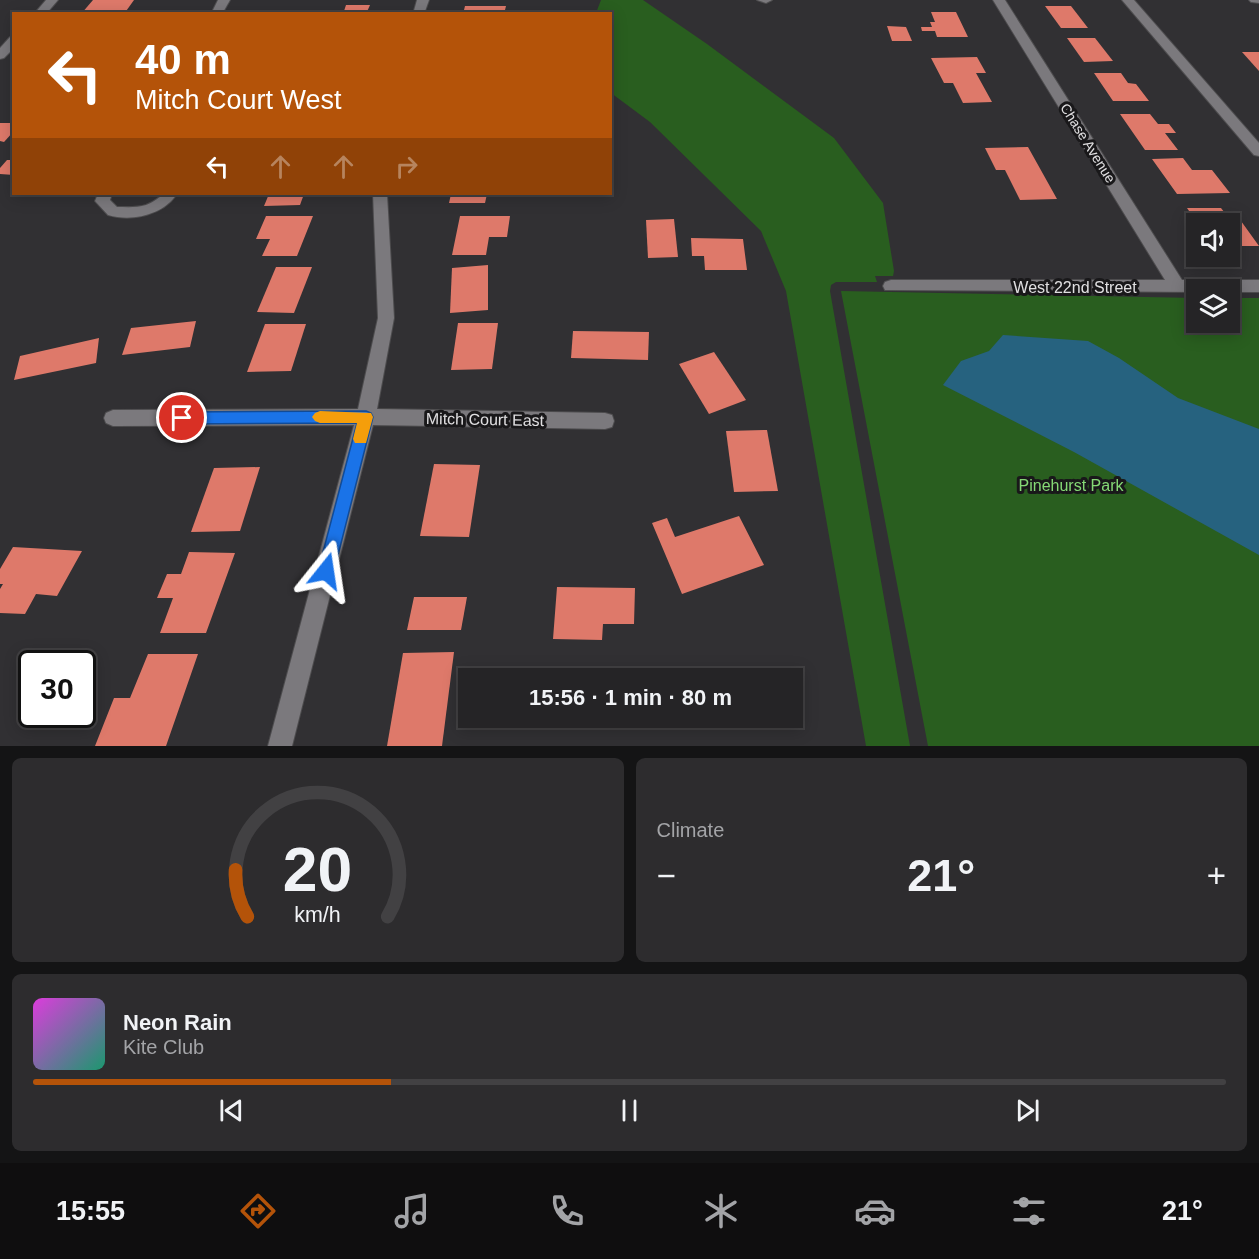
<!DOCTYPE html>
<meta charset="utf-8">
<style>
body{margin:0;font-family:Helvetica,sans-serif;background:#2d2c2e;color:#f1f3f6;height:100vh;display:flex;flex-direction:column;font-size:22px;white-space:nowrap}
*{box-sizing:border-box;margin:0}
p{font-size:20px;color:#a3a4a7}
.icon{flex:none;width:33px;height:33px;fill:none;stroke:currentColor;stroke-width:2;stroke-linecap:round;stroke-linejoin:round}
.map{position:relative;height:746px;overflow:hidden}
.sheet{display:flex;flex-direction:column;gap:12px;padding:12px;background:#141415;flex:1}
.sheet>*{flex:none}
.top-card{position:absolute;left:12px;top:12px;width:600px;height:183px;border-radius:0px;box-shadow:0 3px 15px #0003,0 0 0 2px #424143;background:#b45309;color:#fff;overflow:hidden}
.buttons{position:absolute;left:1186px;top:213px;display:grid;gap:12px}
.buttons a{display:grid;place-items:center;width:54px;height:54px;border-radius:0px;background:#252426;box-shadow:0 3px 15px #0003,0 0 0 2px #424143;font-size:30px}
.speed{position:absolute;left:18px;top:650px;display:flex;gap:12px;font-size:30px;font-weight:700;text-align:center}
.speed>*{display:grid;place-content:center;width:78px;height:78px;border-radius:50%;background:#252426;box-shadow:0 3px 15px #0003,0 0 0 2px #424143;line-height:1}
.speed .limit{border:3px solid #111;border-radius:9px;background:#fff;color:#111}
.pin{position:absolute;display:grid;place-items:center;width:51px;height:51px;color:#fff;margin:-26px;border:3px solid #fff;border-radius:50%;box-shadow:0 2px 6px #0007}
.me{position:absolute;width:66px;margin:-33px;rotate:15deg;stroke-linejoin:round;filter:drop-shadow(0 0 4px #0008)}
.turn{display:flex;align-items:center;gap:21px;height:126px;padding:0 24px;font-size:27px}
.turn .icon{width:78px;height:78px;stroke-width:2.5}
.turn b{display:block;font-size:42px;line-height:51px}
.lanes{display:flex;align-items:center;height:57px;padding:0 24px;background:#0003;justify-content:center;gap:30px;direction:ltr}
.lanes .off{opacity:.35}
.big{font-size:45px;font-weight:700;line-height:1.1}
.sheet .widget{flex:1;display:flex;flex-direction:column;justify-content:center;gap:9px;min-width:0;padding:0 21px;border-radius:9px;background:#2d2c2e}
.sheet .dial{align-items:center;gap:0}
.dial svg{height:156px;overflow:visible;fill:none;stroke:#424143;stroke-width:7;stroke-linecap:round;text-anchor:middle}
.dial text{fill:#f1f3f6;stroke:none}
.song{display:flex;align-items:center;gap:18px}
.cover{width:72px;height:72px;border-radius:9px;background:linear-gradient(135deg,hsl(300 70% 55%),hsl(160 70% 35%))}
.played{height:6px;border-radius:3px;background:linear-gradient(90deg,#b45309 30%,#424143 30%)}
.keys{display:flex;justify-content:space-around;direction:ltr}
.heat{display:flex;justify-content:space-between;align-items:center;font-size:33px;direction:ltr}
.sheet .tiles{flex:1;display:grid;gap:12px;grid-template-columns:1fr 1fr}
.widget:last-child{grid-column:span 2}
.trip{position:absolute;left:458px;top:668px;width:345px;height:60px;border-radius:0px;background:#252426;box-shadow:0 3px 15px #0003,0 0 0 2px #424143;font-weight:700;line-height:60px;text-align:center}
.tabs{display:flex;height:96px;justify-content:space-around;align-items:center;background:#0f0e0f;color:#a3a4a7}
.tabs .icon{width:42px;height:42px}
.tabs .active{color:#b45309}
.tabs b{font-size:27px;color:#f1f3f6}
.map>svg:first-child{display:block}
.green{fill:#295e1f}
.water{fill:#26627f}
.building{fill:#de796a}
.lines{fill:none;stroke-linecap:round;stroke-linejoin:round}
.minor-casing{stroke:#4d4c4e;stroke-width:2}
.minor{fill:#7b797d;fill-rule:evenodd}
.route{fill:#1a73e8;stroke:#114b97;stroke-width:1.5}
.slow{fill:#f59e0b}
.labels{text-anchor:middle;stroke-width:6;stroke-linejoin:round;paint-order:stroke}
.far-street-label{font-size:14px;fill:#e0dfe1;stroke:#19181a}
.street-label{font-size:16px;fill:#e0dfe1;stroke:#19181a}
.park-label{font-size:16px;fill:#85d975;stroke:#19181a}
</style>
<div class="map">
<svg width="1259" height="746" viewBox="0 0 1259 746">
<rect width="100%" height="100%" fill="#313033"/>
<!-- green -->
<g class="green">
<path d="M601,0H643L707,44L834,138L883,203L894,271L893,276H875L877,282H836L831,285L830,291L910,746H866L786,291L761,231L650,122L611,93L610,14L596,13Z"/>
<path d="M841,291L1197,298V322H1230V298H1259V746H928Z"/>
</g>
<!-- water -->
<path class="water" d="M1003,335L1088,341L1119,358L1178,398L1259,429V555L1074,452L943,385L961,361L989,351Z"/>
<!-- building -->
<g class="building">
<path d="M93,0H134L124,14H81Z"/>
<path d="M346,5H370L366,14H343Z"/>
<path d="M465,6H506L504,14H463Z"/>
<path d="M1045,6H1071L1088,28H1061Z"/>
<path d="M931,12H956L968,37H937L935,31H922L921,27H932L930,22H935Z"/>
<path d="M887,26L906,27L912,41H892Z"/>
<path d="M1067,38H1095L1113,61L1084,62Z"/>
<path d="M1242,52H1259V71Z"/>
<path d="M977,57L986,73H976L992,102L963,103L953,83H944L931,58Z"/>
<path d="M1094,73H1121L1128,83L1136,84L1149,101H1113Z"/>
<path d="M1120,114H1150L1158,124H1169L1176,133H1165L1178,150H1145Z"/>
<path d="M0,123H14V131L4,142L0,141Z"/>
<path d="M1028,147L1057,199L1020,200L1005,170H996L985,148Z"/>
<path d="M1183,158L1192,170H1212L1230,193L1177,194L1152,159Z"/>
<path d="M7,160H14V175L0,174V168Z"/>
<path d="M269,194H304L300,205L264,206Z"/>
<path d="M451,194H487L485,203H449Z"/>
<path d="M1187,208H1221L1231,221H1241L1259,246H1230V224H1198Z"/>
<path d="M266,216H313L297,256H262L270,239H256Z"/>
<path d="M460,216H510L507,237H489L486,255H452Z"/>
<path d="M674,219L678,257L648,258L646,220Z"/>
<path d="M691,238L743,239L747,270H705L704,256H692Z"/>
<path d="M488,265V310L450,313L452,268Z"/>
<path d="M276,267H312L294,313L257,312Z"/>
<path d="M196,321L190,347L122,355L131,328Z"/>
<path d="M458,323H498L492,369L451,370Z"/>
<path d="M265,324H306L291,371L247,372Z"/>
<path d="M573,331L649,332L648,360L571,358Z"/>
<path d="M99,338L96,363L14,380L20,356Z"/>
<path d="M714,352L746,400L709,414L679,364Z"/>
<path d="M767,430L778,491L734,492L726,431Z"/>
<path d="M434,464L480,465L469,537L420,536Z"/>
<path d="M260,467L240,531L191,532L214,468Z"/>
<path d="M739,516L764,565L682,594L652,523L667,518L675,537Z"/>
<path d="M13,547L82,551L57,596L36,594L25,614L0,613V589L3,584H0V569Z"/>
<path d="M189,552L235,553L206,633H160L173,598H157L167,574H181Z"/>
<path d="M557,587L635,588L634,624H603L602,640L553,639Z"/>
<path d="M414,597H467L461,630H407Z"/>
<path d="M454,652L442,746H387L403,653Z"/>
<path d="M148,654H198L166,746H95L114,698H130Z"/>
</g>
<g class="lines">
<defs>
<g id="minor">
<path d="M46,0H58L46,14H34Z"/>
<path d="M218,0H230L222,14H211Z"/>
<path d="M417,0H429L424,14H413Z"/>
<path d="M757,0H772L766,3Z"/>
<path d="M993,0H1005L1182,280H1259V292H1230V290H1197V292L885,290L883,286L885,282L891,280H1165Z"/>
<path d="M1122,0H1134L1259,143V156L1254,155Z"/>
<path d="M1249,0H1259V3L1251,2Z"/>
<path d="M10,37H14V48L4,58L0,59V48Z"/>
<path d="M98,194H112L110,200L117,207C126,207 137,208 146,205C162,199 158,192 177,194C163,215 132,222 108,215L95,201Z"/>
<path d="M373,194H387L394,318L377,409L605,413L612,415L614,421L612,427L605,429L373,425L292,746H268L354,425L113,426L106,423L104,418L106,413L113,410L358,409L378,318Z"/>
</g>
</defs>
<!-- minor casing -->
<use href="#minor" class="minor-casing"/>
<!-- minor -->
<use href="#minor" class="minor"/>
</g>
<!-- route -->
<path class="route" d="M366,411L371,413L373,417L334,571L332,576L326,578L320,576L318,571L357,423L182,424L177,422L175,418L177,414L182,412Z"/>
<!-- slow -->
<path class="slow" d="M320,411L371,413L373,417L366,443H355L353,439L357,423H320L315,421L312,417L315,413Z"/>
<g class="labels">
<!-- far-street labels -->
<g class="far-street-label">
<text transform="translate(1088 143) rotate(58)" y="5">Chase Avenue</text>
</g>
<!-- street labels -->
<g class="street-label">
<text x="1075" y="293">West 22nd Street</text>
<text transform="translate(485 419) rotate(1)" y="6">Mitch Court East</text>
</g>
<!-- park labels -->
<g class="park-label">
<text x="1071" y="491">Pinehurst Park</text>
</g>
</g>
</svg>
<div class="buttons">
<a><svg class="icon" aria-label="sound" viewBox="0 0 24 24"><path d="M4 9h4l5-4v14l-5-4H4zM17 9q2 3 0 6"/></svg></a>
<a><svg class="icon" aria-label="layers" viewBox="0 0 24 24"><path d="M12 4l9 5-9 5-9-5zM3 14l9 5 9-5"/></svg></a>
</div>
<div class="speed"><div class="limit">30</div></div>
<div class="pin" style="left:182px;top:418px;background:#d93025"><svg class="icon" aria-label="arrive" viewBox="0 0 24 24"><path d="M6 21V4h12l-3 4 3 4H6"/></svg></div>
<svg class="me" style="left:326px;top:571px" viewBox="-20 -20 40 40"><path d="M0-17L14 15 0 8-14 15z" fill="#1a73e8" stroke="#fff" stroke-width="4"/></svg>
<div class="trip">15:56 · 1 min · 80 m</div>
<div class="top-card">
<div class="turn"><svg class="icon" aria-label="left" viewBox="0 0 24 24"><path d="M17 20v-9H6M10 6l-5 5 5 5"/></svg><div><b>40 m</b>Mitch Court West</div></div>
<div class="lanes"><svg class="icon" aria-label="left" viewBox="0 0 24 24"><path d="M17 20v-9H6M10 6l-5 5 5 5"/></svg><svg class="icon off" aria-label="ahead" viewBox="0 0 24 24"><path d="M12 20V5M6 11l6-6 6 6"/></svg><svg class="icon off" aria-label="ahead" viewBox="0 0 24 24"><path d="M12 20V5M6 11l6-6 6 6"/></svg><svg class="icon off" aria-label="right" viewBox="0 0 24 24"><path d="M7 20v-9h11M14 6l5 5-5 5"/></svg></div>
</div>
</div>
<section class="sheet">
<div class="tiles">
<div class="widget dial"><svg viewBox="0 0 100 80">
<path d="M14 69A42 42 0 1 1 86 69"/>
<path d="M14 69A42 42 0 0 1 8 45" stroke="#b45309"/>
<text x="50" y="56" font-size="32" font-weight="700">20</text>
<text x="50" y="72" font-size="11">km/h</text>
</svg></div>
<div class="widget"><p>Climate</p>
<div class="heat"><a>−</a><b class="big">21°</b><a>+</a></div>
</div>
<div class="widget">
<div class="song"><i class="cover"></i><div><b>Neon Rain</b><p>Kite Club</p></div></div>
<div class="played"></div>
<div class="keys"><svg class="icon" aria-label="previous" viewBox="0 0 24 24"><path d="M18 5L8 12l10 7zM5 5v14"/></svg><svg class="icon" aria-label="pause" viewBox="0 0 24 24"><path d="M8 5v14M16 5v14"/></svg><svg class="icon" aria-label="next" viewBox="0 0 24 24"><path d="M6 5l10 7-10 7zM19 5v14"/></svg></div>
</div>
</div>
</section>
<nav class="tabs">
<b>15:55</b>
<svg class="icon active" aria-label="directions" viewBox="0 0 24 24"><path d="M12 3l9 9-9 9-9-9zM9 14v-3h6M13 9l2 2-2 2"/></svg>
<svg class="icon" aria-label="music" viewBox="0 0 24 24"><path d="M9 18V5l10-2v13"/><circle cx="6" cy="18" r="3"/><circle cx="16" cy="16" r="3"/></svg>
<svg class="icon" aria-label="phone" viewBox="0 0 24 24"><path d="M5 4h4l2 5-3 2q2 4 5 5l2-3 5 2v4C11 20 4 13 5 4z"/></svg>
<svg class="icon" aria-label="climate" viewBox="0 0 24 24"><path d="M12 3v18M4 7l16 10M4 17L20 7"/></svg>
<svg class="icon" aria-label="car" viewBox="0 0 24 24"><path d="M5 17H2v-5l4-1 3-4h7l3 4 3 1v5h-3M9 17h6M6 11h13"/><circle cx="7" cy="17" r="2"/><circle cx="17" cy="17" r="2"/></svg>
<svg class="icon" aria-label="filters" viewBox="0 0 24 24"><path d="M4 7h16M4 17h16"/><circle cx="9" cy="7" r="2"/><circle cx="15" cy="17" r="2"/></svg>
<b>21°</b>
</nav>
